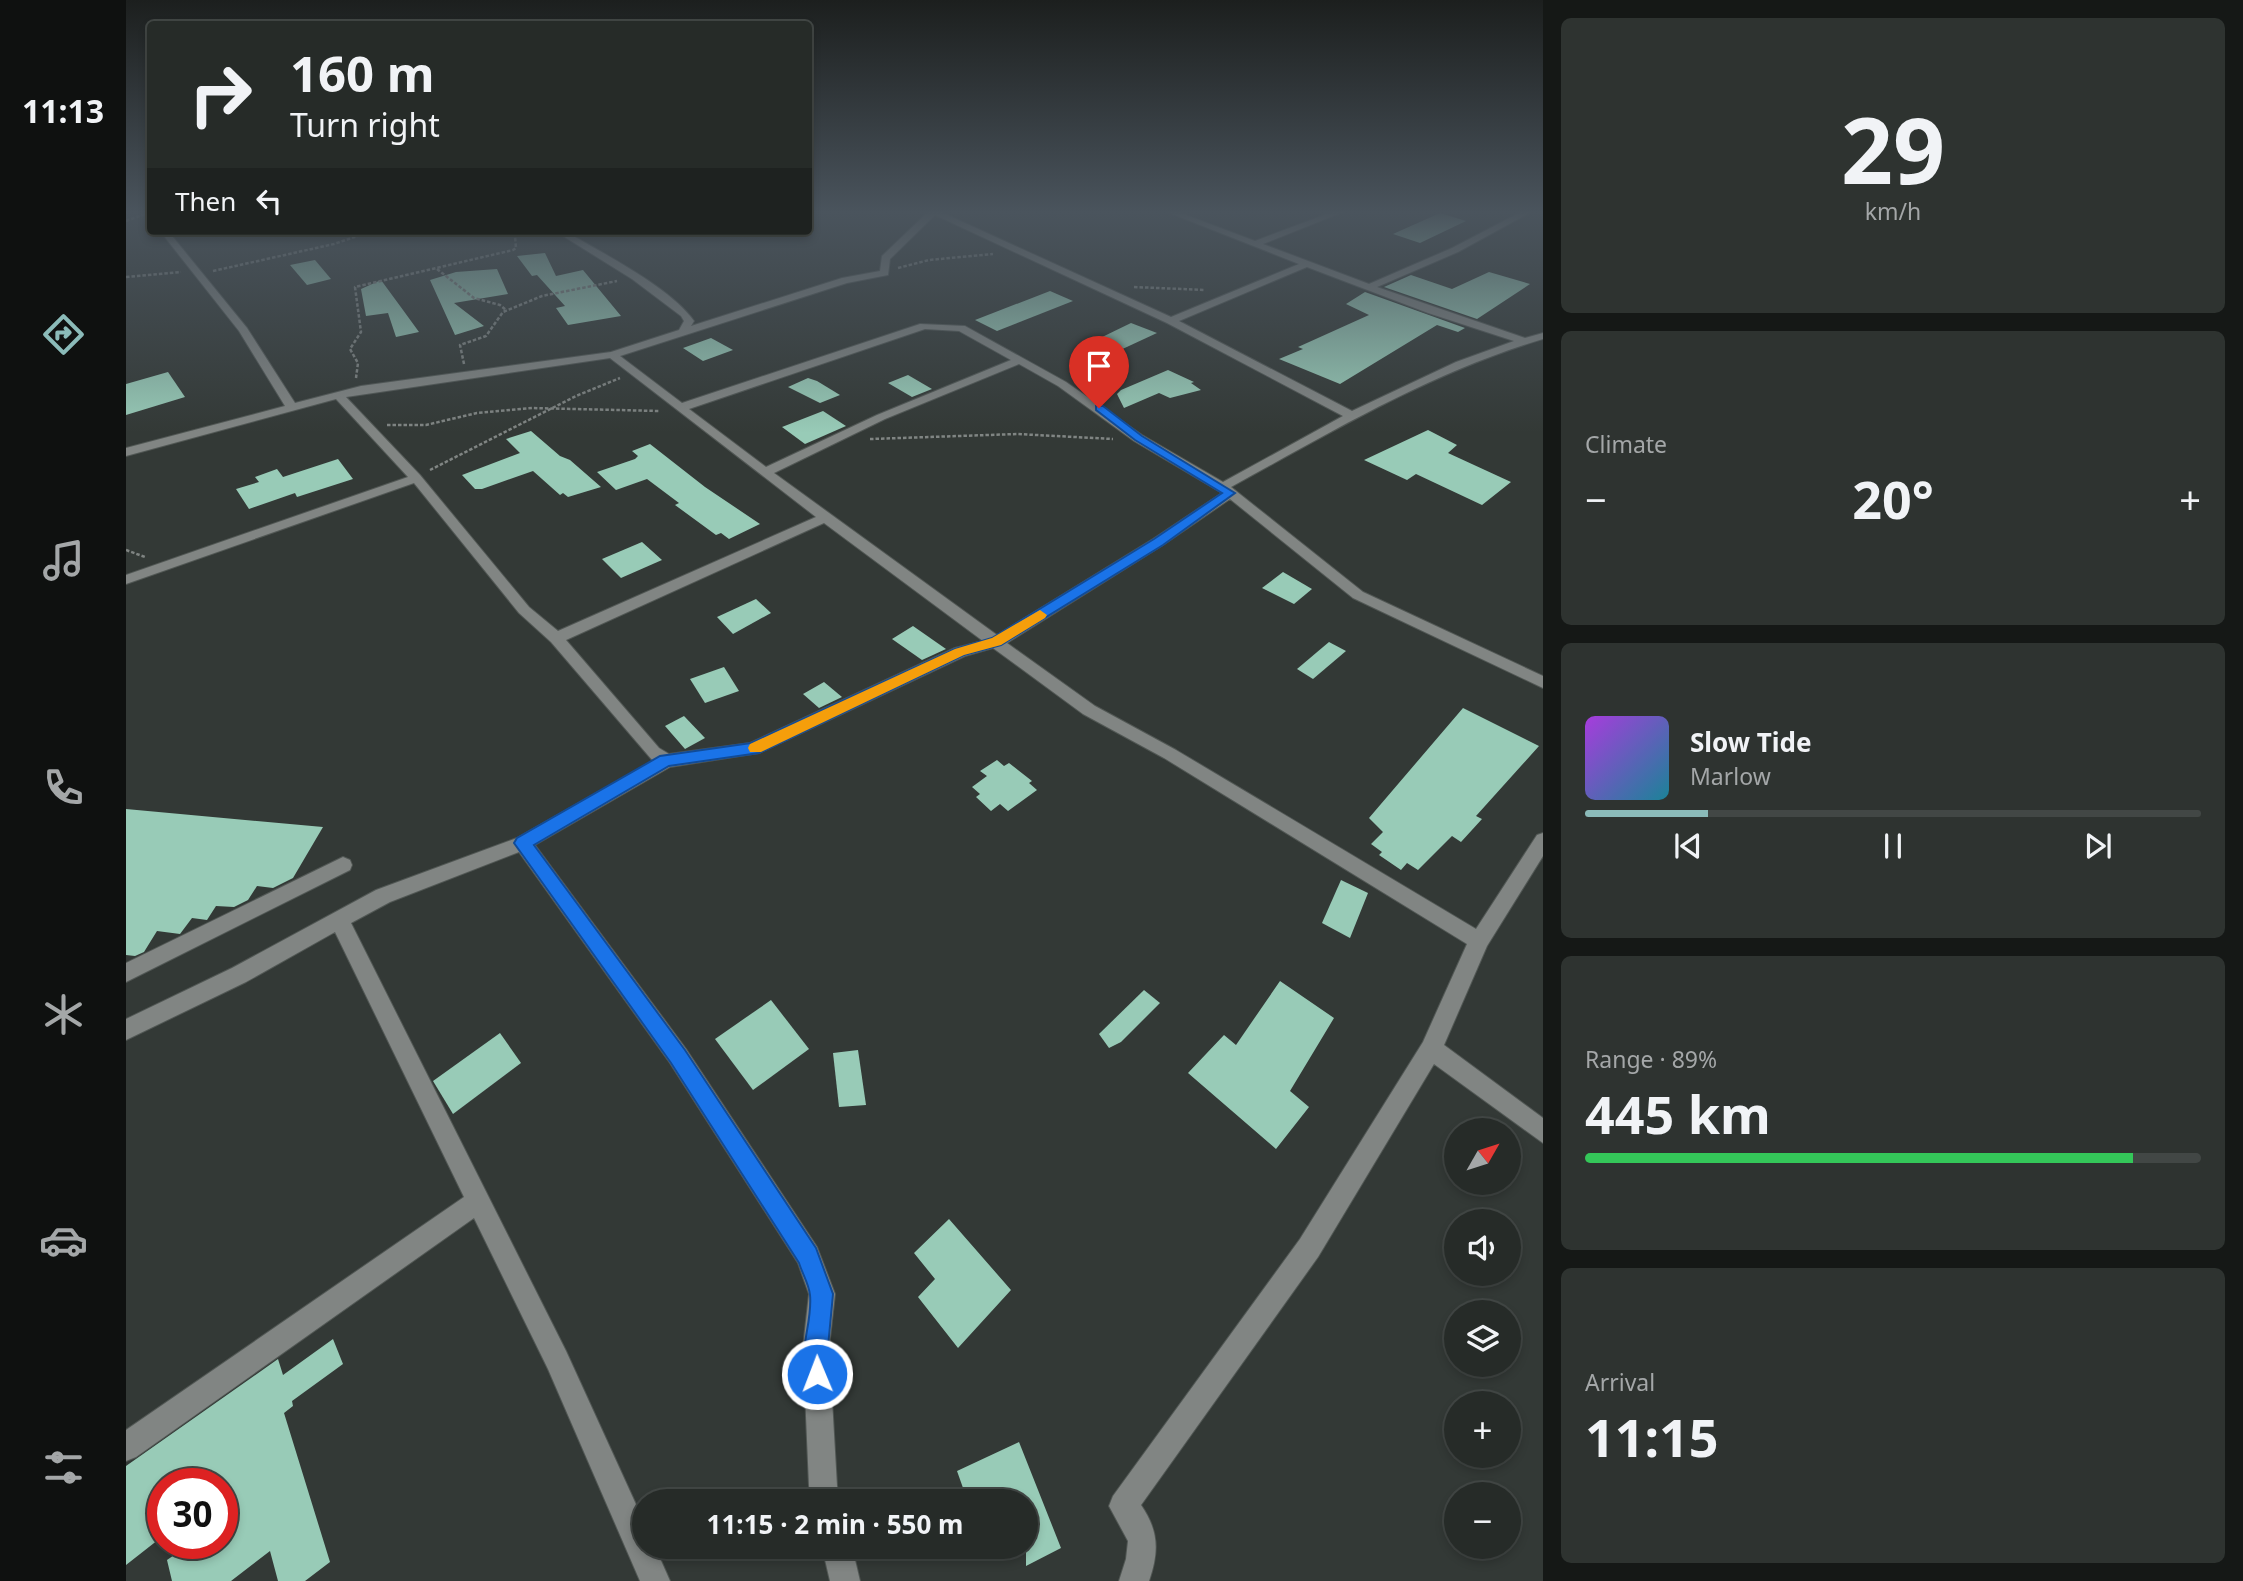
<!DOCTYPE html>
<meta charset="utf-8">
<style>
body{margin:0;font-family:"Noto Sans",sans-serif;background:#2e3330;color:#f1f3f6;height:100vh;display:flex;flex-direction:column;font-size:26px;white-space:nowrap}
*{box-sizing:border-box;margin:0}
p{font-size:23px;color:#a4a7a8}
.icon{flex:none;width:38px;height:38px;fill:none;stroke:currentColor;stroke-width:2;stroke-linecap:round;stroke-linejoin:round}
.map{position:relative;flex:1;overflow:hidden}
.panel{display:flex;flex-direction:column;gap:18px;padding:18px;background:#151816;width:700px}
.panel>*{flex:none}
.top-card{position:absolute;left:21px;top:21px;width:665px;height:214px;border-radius:7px;box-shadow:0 4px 10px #0003,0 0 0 2px #424745;background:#262b28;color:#f1f3f6;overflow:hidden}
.needle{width:46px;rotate:51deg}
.tools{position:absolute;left:1318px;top:1118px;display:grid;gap:14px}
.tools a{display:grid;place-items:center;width:77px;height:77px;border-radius:50%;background:#262b28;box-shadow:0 4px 10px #0003,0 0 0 2px #424745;font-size:35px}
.speed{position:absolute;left:21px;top:1468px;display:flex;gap:14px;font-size:35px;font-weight:700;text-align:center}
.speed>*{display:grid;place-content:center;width:91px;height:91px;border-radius:50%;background:#262b28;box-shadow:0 4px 10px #0003,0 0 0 2px #424745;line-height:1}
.speed .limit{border:10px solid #d22;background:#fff;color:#111}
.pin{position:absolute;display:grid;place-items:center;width:60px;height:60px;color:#fff;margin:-72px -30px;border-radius:50% 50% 50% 0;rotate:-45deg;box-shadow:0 0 7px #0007}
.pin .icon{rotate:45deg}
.me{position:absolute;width:77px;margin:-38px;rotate:359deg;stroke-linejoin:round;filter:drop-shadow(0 0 5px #0008)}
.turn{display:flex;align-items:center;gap:24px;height:147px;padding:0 28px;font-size:32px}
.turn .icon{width:91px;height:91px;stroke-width:2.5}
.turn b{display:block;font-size:49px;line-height:60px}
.then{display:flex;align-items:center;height:66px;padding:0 28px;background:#0003;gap:14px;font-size:26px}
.big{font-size:52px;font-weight:700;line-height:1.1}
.panel .widget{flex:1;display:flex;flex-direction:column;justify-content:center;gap:10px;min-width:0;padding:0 24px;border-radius:10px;background:#2e3330}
.panel .dial{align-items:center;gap:0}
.dial b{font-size:91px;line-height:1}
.song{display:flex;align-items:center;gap:21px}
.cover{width:84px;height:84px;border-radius:10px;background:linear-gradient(135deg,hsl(280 70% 55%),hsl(190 70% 35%))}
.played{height:7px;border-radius:4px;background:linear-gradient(90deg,#8bbbb9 20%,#424745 20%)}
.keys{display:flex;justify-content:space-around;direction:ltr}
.heat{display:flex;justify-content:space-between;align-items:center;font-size:38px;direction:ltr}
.charge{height:10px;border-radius:5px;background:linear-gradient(90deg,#34c759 89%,#424745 0)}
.trip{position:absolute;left:506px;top:1489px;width:406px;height:70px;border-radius:35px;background:#262b28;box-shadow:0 4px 10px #0003,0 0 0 2px #424745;font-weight:700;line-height:70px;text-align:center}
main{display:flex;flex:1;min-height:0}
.tab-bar{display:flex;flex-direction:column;width:126px;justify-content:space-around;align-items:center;background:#0f1110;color:#a4a7a8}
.tab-bar .icon{width:49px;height:49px}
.tab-bar .active{color:#8bbbb9}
.tab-bar b{font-size:32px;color:#f1f3f6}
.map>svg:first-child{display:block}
.building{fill:#98cbb7}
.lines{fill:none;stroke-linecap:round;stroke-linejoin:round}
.minor-casing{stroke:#515754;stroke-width:2}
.path{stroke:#808583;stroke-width:2.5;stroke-dasharray:3.5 2;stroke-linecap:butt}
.minor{fill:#818583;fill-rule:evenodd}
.route{fill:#1a73e8;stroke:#114b97;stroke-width:2}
.slow{fill:#f59e0b}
</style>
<main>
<nav class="tab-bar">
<b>11:13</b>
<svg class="icon active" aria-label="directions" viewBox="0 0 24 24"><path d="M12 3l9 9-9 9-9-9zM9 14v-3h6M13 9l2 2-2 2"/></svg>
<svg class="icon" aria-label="music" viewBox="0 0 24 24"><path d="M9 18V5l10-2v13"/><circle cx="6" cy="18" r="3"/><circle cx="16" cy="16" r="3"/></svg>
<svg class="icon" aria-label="phone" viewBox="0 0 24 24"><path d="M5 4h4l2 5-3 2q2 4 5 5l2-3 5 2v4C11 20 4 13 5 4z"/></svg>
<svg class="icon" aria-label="climate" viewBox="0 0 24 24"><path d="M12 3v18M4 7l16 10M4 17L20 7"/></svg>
<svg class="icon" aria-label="car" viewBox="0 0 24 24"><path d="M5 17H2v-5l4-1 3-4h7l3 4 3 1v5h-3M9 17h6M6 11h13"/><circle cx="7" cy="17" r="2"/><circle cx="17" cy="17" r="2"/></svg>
<svg class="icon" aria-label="filters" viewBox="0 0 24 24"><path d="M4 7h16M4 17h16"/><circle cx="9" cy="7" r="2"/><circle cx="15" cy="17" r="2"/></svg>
</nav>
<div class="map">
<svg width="1417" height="1581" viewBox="0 0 1417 1581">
<rect width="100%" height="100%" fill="#333936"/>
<!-- building -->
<g class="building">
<path d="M1314,213L1340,221L1294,243L1267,234Z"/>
<path d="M419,253L430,276L457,270L495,316L442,325L430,308L439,306L411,275L406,276L391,256Z"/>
<path d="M189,260L205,279L181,285L164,265Z"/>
<path d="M371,269L382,294L328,303L358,326L329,335L304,280L330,272Z"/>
<path d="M1363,272L1404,284L1351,319L1258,287L1285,275L1326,289Z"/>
<path d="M255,280L277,310L293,332L270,337L262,313L240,316L235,289Z"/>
<path d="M924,291L947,301L871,331L849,320Z"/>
<path d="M1239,292L1339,328L1332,332L1311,325L1214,384L1153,359L1177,349L1172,347L1243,315L1220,304Z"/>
<path d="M1005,323L1031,333L990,352L970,340Z"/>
<path d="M585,338L607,350L577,361L557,348Z"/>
<path d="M1042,370L1068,382L1065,383L1075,390L1044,398L1033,393L998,408L991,394L995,390Z"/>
<path d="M42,372L59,397L0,415V384Z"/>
<path d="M782,375L806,389L786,397L762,383Z"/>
<path d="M682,378L691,381L714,395L694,403L662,387Z"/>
<path d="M697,411L720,426L679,444L656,427Z"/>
<path d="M1302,430L1331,445L1322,453L1385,482L1356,505L1290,474L1281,480L1238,460Z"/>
<path d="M405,431L434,456L444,460L475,487L442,497L437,493L434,495L407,471L356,489H349L336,475L394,453L380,439Z"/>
<path d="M524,444L579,487L634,524L603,539L595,533L590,535L549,505L553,503L521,479L490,490L471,472L509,459L512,456L506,451Z"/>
<path d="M212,459L227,479L171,497L169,493L123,509L110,489L133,482L129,477L151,469L157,477Z"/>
<path d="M516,542L536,560L495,578L476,559Z"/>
<path d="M1157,572L1186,589L1168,604L1136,588Z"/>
<path d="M630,599L645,613L607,634L591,617Z"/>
<path d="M787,626L820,649L796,660L766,639Z"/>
<path d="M1203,642L1220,651L1187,679L1171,669Z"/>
<path d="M598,667L613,691L579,703L564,679Z"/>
<path d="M698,682L716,697L693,708L677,694Z"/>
<path d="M1337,708L1413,746L1350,816L1356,819L1335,842L1326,836L1292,870L1281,863L1275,870L1253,855L1256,852L1245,844L1257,832L1243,818Z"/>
<path d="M558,716L579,738L559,749L539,726Z"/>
<path d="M871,760L878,766L883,763L906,781L903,783L911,790L882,811L874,804L865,811L850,797L854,794L846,787L861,776L854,771Z"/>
<path d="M0,809L197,827L167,878L147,888L131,886L122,900L108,907L90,906L81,920L66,918L54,934L31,931L18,952L9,956L0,955Z"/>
<path d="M1215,880L1242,893L1224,938L1196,923Z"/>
<path d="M1154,981L1208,1018L1164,1091L1183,1107L1150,1149L1062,1073L1098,1035L1110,1045Z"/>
<path d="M1018,990L1034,1003L995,1042L983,1048L973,1034Z"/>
<path d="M645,1000L683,1049L627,1090L589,1039Z"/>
<path d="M374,1033L395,1063L327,1114L307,1081Z"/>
<path d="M732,1050L740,1105L713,1107L707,1053Z"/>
<path d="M823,1219L885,1290L832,1348L792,1297L809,1279L788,1253Z"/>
<path d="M207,1339L217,1364L166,1401L167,1406L158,1413L204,1562L179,1581H152L144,1551L105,1581H46L41,1560L64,1544H96V1484H37V1536L0,1565V1466L152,1359L157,1375Z"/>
<path d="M893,1442L935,1548L900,1566V1502H842L831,1471Z"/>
</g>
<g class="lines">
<defs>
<g id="minor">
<path d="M802,212H815L1045,317L1173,264L1041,212H1052L1129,241L1206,212H1217L1137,244L1243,284L1326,248L1395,212H1405L1332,252L1251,287L1399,338L1417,333V339C1304,373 1207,431 1105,487L1237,592L1417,676V688L1227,598L1104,499L1037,545L881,643L969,706L1050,750L1350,929L1411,835L1417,833V856L1361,946L1318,1045L1417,1118V1143L1308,1064L1192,1257L1015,1505C1033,1531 1033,1552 1023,1581H993L1000,1559L1002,1541L983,1506L987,1496L1174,1239L1297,1042L1341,944L1038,758L957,714L867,648L839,656L633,753L544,767L409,845L560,1049L691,1247L709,1294L703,1347L711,1486L715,1502H686L683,1486L677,1347L683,1294L672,1263L544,1063L393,852L264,902L225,923L440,1351L518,1522V1547H529L544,1581H514L422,1369L348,1218L10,1457L0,1461V1430L338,1197L209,932L120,982L0,1040V1019L106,968L250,890L391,838L527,761L425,642L393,613L288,483L0,584V575L282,477L210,399L0,456V448L159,406L113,331L34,231H42L121,328L169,403L235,386L485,352L553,330L558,321L555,316L506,279L429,231H439C476,253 544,287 568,321L565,326L716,278L754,271L756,256ZM809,215L1041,323L1217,416L1097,482L1016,435L940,382L839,326L794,324L556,403L494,356L721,283L762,275L764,259ZM1181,267L1302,313L1388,341L1330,362L1226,411L1053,321ZM799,329L833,331L885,360L751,415L640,467L563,409ZM484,358L690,517L432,631L403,607L294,475L220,397ZM893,364L932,386L1008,441L1096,493L1027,539L871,635L648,473L759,419ZM698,523L857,641L829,648L624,743L543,754L533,748L440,640Z"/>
<path d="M217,857L224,860L226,865L224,870L0,982V963Z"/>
<path d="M696,1547H726L734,1581H704Z"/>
</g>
</defs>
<!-- minor casing -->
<use href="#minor" class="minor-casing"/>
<!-- path -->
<g class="path">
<path d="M0,221L24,212"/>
<path d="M462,234L472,231"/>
<path d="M772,268L803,260L867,254"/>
<path d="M311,269L348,298L374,305L380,310"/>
<path d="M87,271L208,244L246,231"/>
<path d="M0,277L55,272"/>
<path d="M1008,287L1079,290"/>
<path d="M338,364L334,345L360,336L377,312L416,296L491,281"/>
<path d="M230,378L232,363L224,349L235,332L229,287L387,250L390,248L389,236L401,231"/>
<path d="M261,425H300L351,413L406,408L533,411"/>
<path d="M744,439L891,434L987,439"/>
<path d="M304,470L450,396L494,378"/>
<path d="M0,550L19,557"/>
</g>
<!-- minor -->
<use href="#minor" class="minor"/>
</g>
<!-- sky -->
<linearGradient id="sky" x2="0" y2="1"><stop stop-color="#1c1f1e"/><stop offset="0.49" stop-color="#4a545d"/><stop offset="1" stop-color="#4a545d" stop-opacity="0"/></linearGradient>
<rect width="1417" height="433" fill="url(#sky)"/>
<!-- route -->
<path class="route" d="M970,406H977L1016,436L1109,493L1037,545L875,645L838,655L633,753L543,766L408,845L559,1050L690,1248L707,1294L702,1347L703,1374L700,1383L691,1387L682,1383C670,1353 687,1324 684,1295C683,1284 676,1273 673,1263L545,1063L388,843L391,838L534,756L625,743L829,649L866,638L1028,539L1096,493L1009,440L970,410Z"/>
<!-- slow -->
<path class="slow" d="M914,610L921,615L919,618L875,645L838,655L635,752H624L622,748L624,744L829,649L866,638Z"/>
</svg>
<div class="tools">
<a><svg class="needle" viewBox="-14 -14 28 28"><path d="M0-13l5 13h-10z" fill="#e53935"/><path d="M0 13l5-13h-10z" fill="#a4a7a8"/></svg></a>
<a><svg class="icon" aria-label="sound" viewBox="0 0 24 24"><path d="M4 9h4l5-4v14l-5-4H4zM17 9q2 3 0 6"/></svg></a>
<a><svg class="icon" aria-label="layers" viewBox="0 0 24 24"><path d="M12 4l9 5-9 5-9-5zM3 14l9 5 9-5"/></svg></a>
<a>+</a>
<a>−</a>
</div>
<div class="speed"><div class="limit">30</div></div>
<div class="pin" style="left:973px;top:408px;background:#d93025"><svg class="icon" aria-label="arrive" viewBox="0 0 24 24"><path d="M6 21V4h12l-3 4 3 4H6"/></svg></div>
<svg class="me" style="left:691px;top:1374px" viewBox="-20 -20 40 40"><circle r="17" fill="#1a73e8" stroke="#fff" stroke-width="3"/><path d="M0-11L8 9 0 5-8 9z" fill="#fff"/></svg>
<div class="trip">11:15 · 2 min · 550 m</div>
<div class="top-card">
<div class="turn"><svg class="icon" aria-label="right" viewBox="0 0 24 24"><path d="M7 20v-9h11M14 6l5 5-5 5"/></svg><div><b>160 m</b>Turn right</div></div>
<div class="then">Then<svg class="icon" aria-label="left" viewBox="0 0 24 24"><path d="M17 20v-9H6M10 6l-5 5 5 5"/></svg></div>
</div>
</div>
<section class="panel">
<div class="widget dial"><b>29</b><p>km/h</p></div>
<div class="widget"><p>Climate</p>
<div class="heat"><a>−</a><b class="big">20°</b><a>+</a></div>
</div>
<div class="widget">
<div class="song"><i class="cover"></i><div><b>Slow Tide</b><p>Marlow</p></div></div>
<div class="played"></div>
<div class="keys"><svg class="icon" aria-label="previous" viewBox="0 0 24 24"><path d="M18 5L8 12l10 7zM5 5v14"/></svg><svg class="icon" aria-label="pause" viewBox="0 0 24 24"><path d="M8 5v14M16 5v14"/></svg><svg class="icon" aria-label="next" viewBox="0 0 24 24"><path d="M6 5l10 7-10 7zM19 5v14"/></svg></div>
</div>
<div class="widget"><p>Range · 89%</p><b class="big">445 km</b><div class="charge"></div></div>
<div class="widget"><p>Arrival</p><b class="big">11:15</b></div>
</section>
</main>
